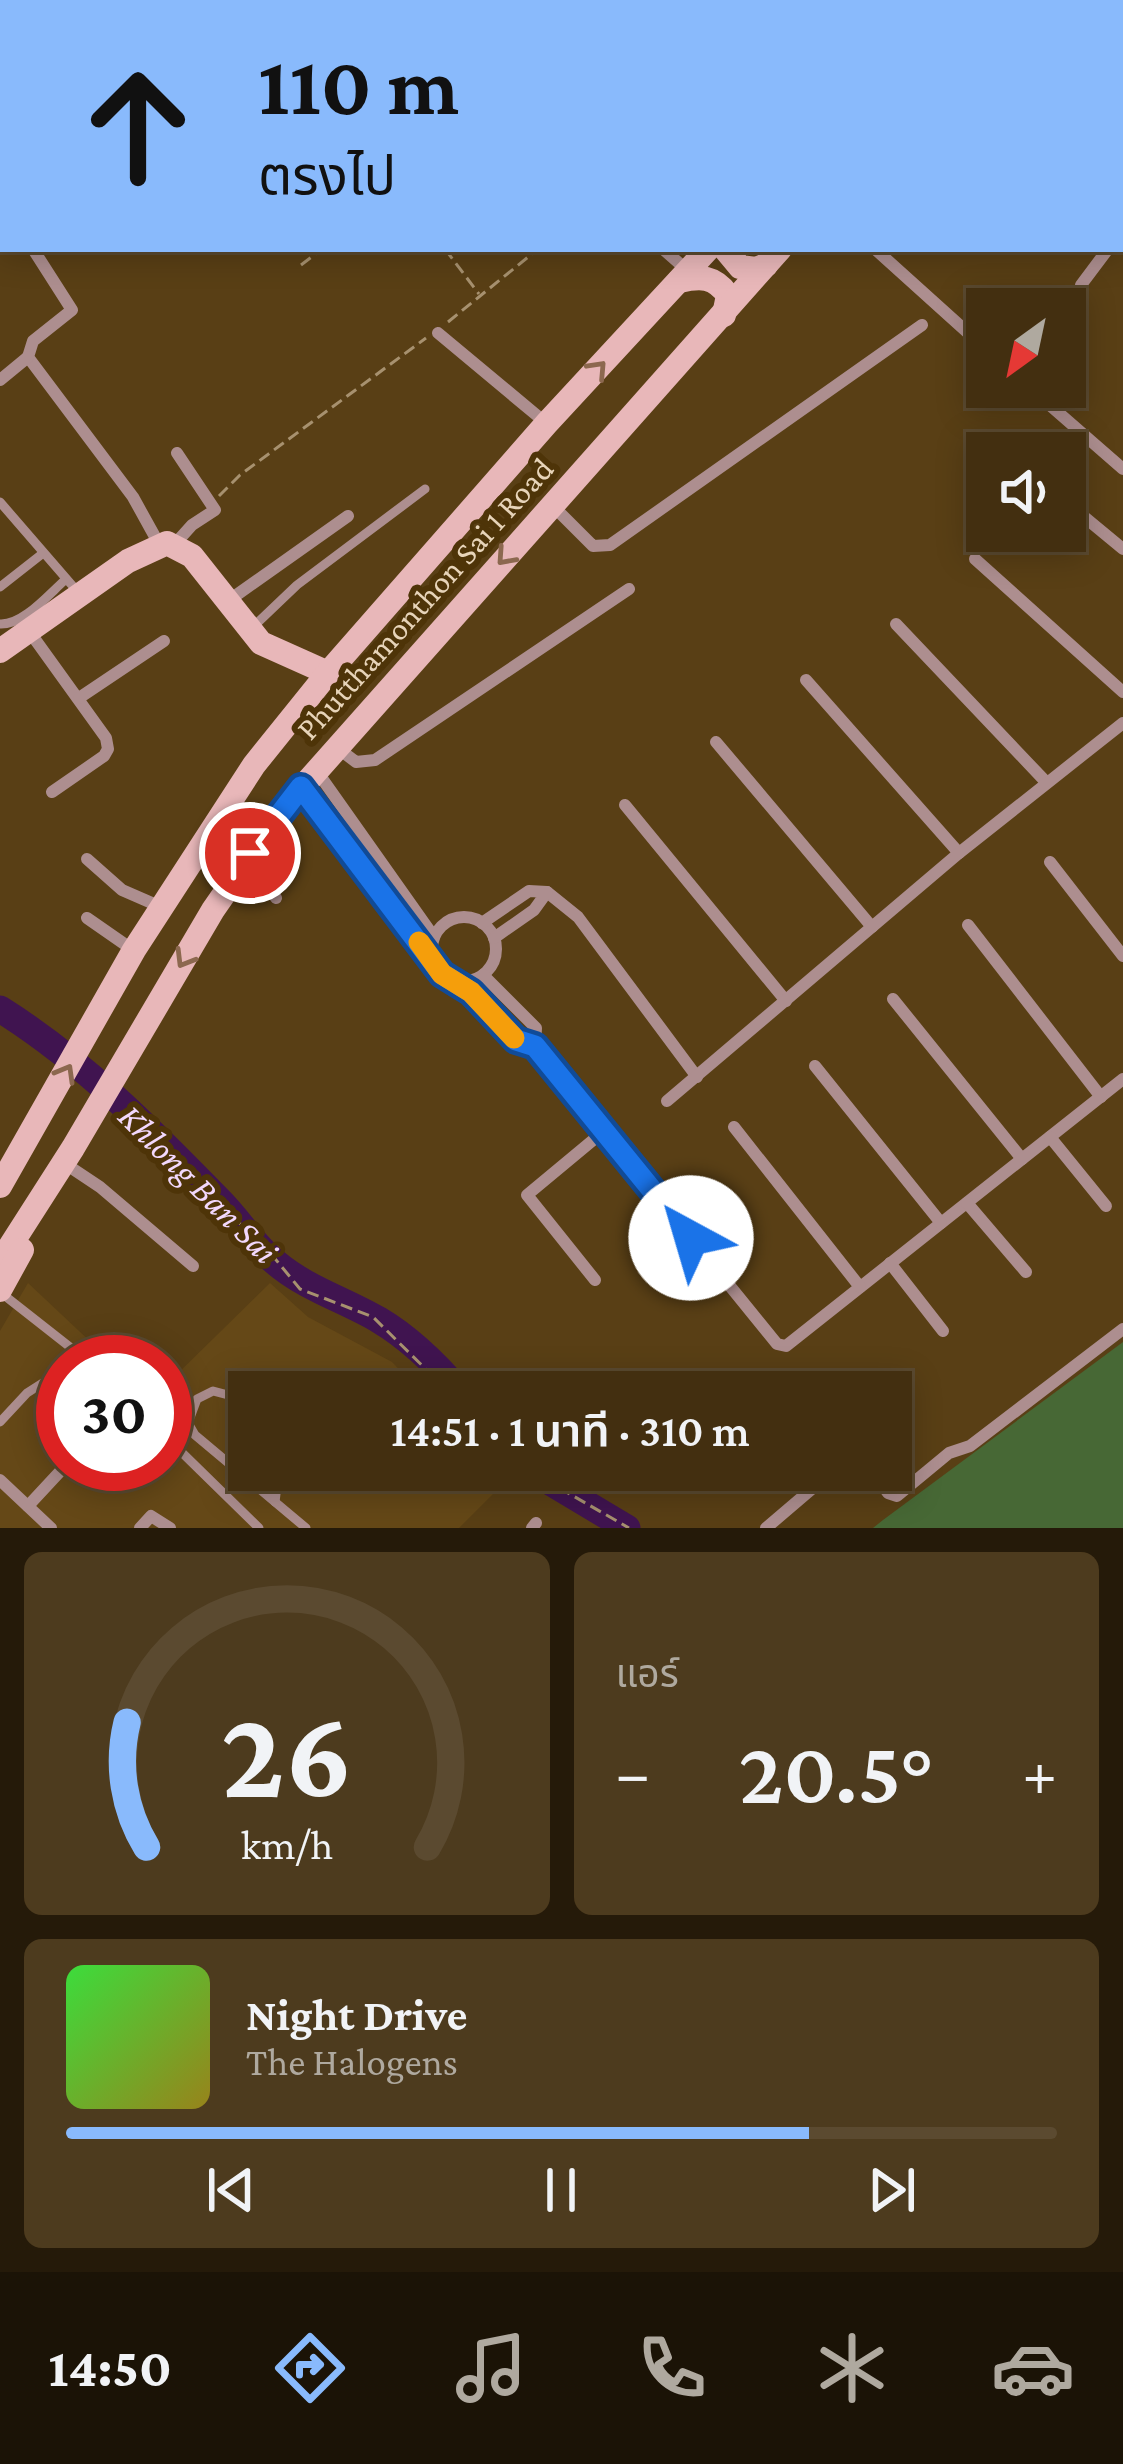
<!DOCTYPE html>
<html lang="th">
<meta charset="utf-8">
<style>
body{margin:0;font-family:"Crimson Pro","Noto Sans Thai",serif;background:#4d3b1e;color:#f1f3f6;height:100vh;display:flex;flex-direction:column;font-size:45px;white-space:nowrap}
*{box-sizing:border-box;margin:0}
p{font-size:39px;color:#afa99f}
.icon{flex:none;width:66px;height:66px;fill:none;stroke:currentColor;stroke-width:2;stroke-linecap:round;stroke-linejoin:round}
.map{position:relative;height:1528px;overflow:hidden}
.panel{display:flex;flex-direction:column;gap:24px;padding:24px;background:#251a09;flex:1}
.panel>*{flex:none}
.banner{position:absolute;left:0px;top:0px;width:1125px;height:252px;box-shadow:0 6px 30px #0003,0 0 0 3px #5b4a30;background:#89bafc;color:#111;overflow:hidden}
.needle{width:78px;rotate:213deg}
.buttons{position:absolute;left:966px;top:288px;display:grid;gap:24px}
.buttons a{display:grid;place-items:center;width:120px;height:120px;border-radius:0px;background:#432f10;box-shadow:0 6px 30px #0003,0 0 0 3px #5b4a30;font-size:60px}
.speed{position:absolute;left:36px;top:1335px;display:flex;gap:24px;font-size:60px;font-weight:700;text-align:center}
.speed>*{display:grid;place-content:center;width:156px;height:156px;border-radius:50%;background:#432f10;box-shadow:0 6px 30px #0003,0 0 0 3px #5b4a30;line-height:1}
.speed .limit{border:18px solid #d22;background:#fff;color:#111}
.pin{position:absolute;display:grid;place-items:center;width:102px;height:102px;color:#fff;margin:-51px;border:6px solid #fff;border-radius:50%;box-shadow:0 3px 12px #0007}
.me{position:absolute;width:132px;margin:-66px;rotate:321deg;stroke-linejoin:round;filter:drop-shadow(0 0 9px #0008)}
.turn{display:flex;align-items:center;gap:42px;height:252px;padding:0 60px;font-size:54px}
.turn .icon{width:156px;height:156px;stroke-width:2.5}
.turn b{display:block;font-size:84px;line-height:102px}
.big{font-size:90px;font-weight:600;line-height:1.1}
.panel .widget{flex:1;display:flex;flex-direction:column;justify-content:center;gap:18px;min-width:0;padding:0 42px;border-radius:18px;background:#4d3b1e}
.panel .dial{align-items:center;gap:0}
.dial svg{height:312px;overflow:visible;fill:none;stroke:#5b4a30;stroke-width:7;stroke-linecap:round;text-anchor:middle}
.dial text{fill:#f1f3f6;stroke:none}
.song{display:flex;align-items:center;gap:36px}
.cover{width:144px;height:144px;border-radius:18px;background:linear-gradient(135deg,hsl(120 70% 55%),hsl(50 70% 35%))}
.played{height:12px;border-radius:6px;background:linear-gradient(90deg,#89bafc 75%,#5b4a30 75%)}
.keys{display:flex;justify-content:space-around;direction:ltr}
.heat{display:flex;justify-content:space-between;align-items:center;font-size:66px;direction:ltr}
.panel .tiles{flex:1;display:grid;gap:24px;grid-template-columns:1fr 1fr}
.widget:last-child{grid-column:span 2}
.trip{position:absolute;left:228px;top:1371px;width:684px;height:120px;border-radius:0px;background:#432f10;box-shadow:0 6px 30px #0003,0 0 0 3px #5b4a30;font-weight:600;line-height:120px;text-align:center}
.tabs{display:flex;height:192px;justify-content:space-around;align-items:center;background:#1b1306;color:#afa99f}
.tabs .icon{width:84px;height:84px}
.tabs .selected{color:#89bafc}
.tabs b{font-size:54px;color:#f1f3f6}
.map>svg:first-child{display:block}
.built{fill:#654817}
.green{fill:#476835}
.lines{fill:none;stroke-linecap:round;stroke-linejoin:round}
.river{stroke:#401450;stroke-width:27}
.path{stroke:#a7916f;stroke-width:3;stroke-dasharray:12 6;stroke-linecap:butt}
.lane{stroke:#ad8e8f;stroke-width:9}
.street{stroke:#ad8e8f;stroke-width:12}
.secondary{stroke:#e8b7b9;stroke-width:24}
.oneway{stroke:#8c684f}
.route-casing{stroke:#114b97;stroke-width:30}
.route{stroke:#1a73e8;stroke-width:21}
.slow{stroke:#f59e0b;stroke-width:21}
.labels{text-anchor:middle;stroke-width:12;stroke-linejoin:round;paint-order:stroke}
.street-label{font-size:33px;fill:#e7d4b9;stroke:#4e3408}
.water-label{font-size:36px;font-style:italic;fill:#f2d8fd;stroke:#4e3408}
</style>
<div class="map">
<svg width="1123" height="1528" viewBox="0 0 1123 1528">
<rect width="100%" height="100%" fill="#593f15"/>
<!-- built -->
<path class="built" d="M28,1283L112,1362H63V1464H165V1386L270,1283L308,1317L392,1362L421,1392H249V1470H497L507,1480L459,1528H0V1331Z"/>
<!-- green -->
<path class="green" d="M1123,1342V1528H873L883,1520Z"/>
<g class="lines">
<!-- river -->
<g class="river">
<path d="M0,1009C83,1061 152,1131 220,1201C239,1220 254,1245 275,1262C305,1288 345,1300 379,1320C411,1339 436,1364 460,1392"/>
<path d="M530,1470L627,1528"/>
</g>
<!-- path -->
<g class="path">
<path d="M445,249L479,294"/>
<path d="M301,265L322,249"/>
<path d="M448,322L538,249"/>
<path d="M219,496L240,475L426,338"/>
<path d="M129,1115L272,1255L300,1289L373,1317L449,1392"/>
<path d="M528,1470L629,1528"/>
</g>
<!-- lane -->
<g class="lane">
<path d="M0,502L77,591"/>
<path d="M0,587L42,554"/>
<path d="M0,624C23,625 48,595 65,580"/>
<path d="M253,627L297,585L425,489"/>
<path d="M0,1292L89,1362"/>
<path d="M249,1411L232,1396L213,1391L197,1399L188,1423L195,1435L306,1528"/>
<path d="M0,1422L27,1393L63,1370"/>
<path d="M165,1436L259,1528"/>
<path d="M275,1502L279,1470"/>
</g>
<!-- street -->
<g class="street">
<path d="M72,0L74,3"/>
<path d="M365,0L366,3"/>
<path d="M633,0L637,3"/>
<path d="M677,0L681,3"/>
<path d="M314,3H325"/>
<path d="M0,80L3,85"/>
<path d="M1122,90L1123,91"/>
<path d="M0,204L3,208"/>
<path d="M1122,231L1123,230"/>
<path d="M33,249L72,310L33,341L28,357L133,497L159,544"/>
<path d="M663,249L688,271"/>
<path d="M875,249L987,350"/>
<path d="M1081,285L1108,249"/>
<path d="M438,333L546,423"/>
<path d="M0,380L28,357"/>
<path d="M1029,387L1123,469"/>
<path d="M1065,501L1123,549"/>
<path d="M552,505L593,546L610,545L922,325"/>
<path d="M174,545L192,525L215,510L177,453"/>
<path d="M975,559L1123,692"/>
<path d="M228,601L348,516"/>
<path d="M896,624L1046,782"/>
<path d="M29,631L106,738L108,749L104,756L52,792"/>
<path d="M806,680L959,853"/>
<path d="M79,698L164,641"/>
<path d="M716,742L872,927"/>
<path d="M335,746L356,762L375,760L629,589"/>
<path d="M316,770L434,937"/>
<path d="M300,786L433,960"/>
<path d="M625,805L786,1001"/>
<path d="M250,853L276,898"/>
<path d="M87,859L122,890L161,907"/>
<path d="M1050,862L1123,956"/>
<path d="M547,892L578,917L697,1077"/>
<circle cx="464" cy="949" r="32"/>
<path d="M87,918L133,950"/>
<path d="M482,923L529,891L547,892L534,910L494,938"/>
<path d="M968,925L1101,1097"/>
<path d="M458,981L516,1040L535,1046L536,1028L483,975"/>
<path d="M893,999L1022,1159"/>
<path d="M535,1046L777,1344L786,1346L1123,1079"/>
<path d="M815,1066L941,1223"/>
<path d="M667,1101L959,853L1123,723"/>
<path d="M734,1127L860,1287"/>
<path d="M1050,1137L1106,1206"/>
<path d="M64,1163L100,1187L193,1266"/>
<path d="M967,1203L1026,1272"/>
<path d="M890,1263L943,1331"/>
<path d="M595,1280L527,1195L604,1131"/>
<path d="M871,1470L888,1493L897,1496L949,1453L970,1446L1123,1329"/>
<path d="M0,1480L51,1528"/>
<path d="M28,1506L67,1464"/>
<path d="M140,1528L151,1516L170,1528"/>
<path d="M532,1528L536,1523"/>
<path d="M766,1528L834,1470"/>
</g>
<!-- secondary -->
<g class="secondary">
<path d="M925,3L928,0"/>
<path d="M1005,3L1008,0"/>
<path d="M725,249L740,267L756,269L766,265"/>
<path d="M679,281C701,276 714,276 728,295L724,315"/>
<path d="M0,651L128,561L167,543L192,556L261,643L328,673"/>
<path d="M0,1186L134,950L254,765L328,673L547,423L708,249"/>
<path d="M0,1262L73,1148L213,910L283,809L780,249"/>
<path d="M0,1290L22,1250"/>
</g>
</g>
<!-- one-way arrows -->
<defs><path id="oneway-chevron" d="M-2-3.5L2.5 0L-2 3.5" fill="none" stroke-width="1.6" stroke-linecap="round" stroke-linejoin="round" transform="scale(3)"/></defs>
<g class="oneway">
<use href="#oneway-chevron" transform="translate(598 369) rotate(-47)"/>
<use href="#oneway-chevron" transform="translate(505 557) rotate(132)"/>
<use href="#oneway-chevron" transform="translate(184 959) rotate(121)"/>
<use href="#oneway-chevron" transform="translate(66 1073) rotate(-60)"/>
</g>
<g class="lines">
<defs>
<path id="route" d="M250,853L301,787L442,974L471,992L516,1040L535,1046L691,1238"/>
</defs>
<!-- route casing -->
<use href="#route" class="route-casing"/>
<!-- route -->
<use href="#route" class="route"/>
<!-- slow -->
<path class="slow" d="M419,942L442,974L471,992L514,1038"/>
</g>
<g class="labels">
<!-- street labels -->
<g class="street-label">
<text transform="translate(424 598) rotate(-48)" y="12">Phutthamonthon Sai 1 Road</text>
</g>
<!-- water labels -->
<g class="water-label">
<text transform="translate(199 1183) rotate(45)" y="13">Khlong Ban Sai</text>
</g>
</g>
</svg>
<div class="buttons">
<a><svg class="needle" viewBox="-14 -14 28 28"><path d="M0-13l5 13h-10z" fill="#e53935"/><path d="M0 13l5-13h-10z" fill="#afa99f"/></svg></a>
<a><svg class="icon" aria-label="sound" viewBox="0 0 24 24"><path d="M4 9h4l5-4v14l-5-4H4zM17 9q2 3 0 6"/></svg></a>
</div>
<div class="speed"><div class="limit">30</div></div>
<div class="pin" style="left:250px;top:853px;background:#d93025"><svg class="icon" aria-label="arrive" viewBox="0 0 24 24"><path d="M6 21V4h12l-3 4 3 4H6"/></svg></div>
<svg class="me" style="left:691px;top:1238px" viewBox="-20 -20 40 40"><circle r="19" fill="#fff"/><path d="M0-13L10 11 0 6-10 11z" fill="#1a73e8"/></svg>
<div class="trip">14:51 · 1 นาที · 310 m</div>
<div class="banner">
<div class="turn"><svg class="icon" aria-label="ahead" viewBox="0 0 24 24"><path d="M12 20V5M6 11l6-6 6 6"/></svg><div><b>110 m</b>ตรงไป</div></div>
</div>
</div>
<section class="panel">
<div class="tiles">
<div class="widget dial"><svg viewBox="0 0 100 80">
<path d="M14 69A42 42 0 1 1 86 69"/>
<path d="M14 69A42 42 0 0 1 9 37" stroke="#89bafc"/>
<text x="50" y="56" font-size="32" font-weight="700">26</text>
<text x="50" y="72" font-size="11">km/h</text>
</svg></div>
<div class="widget"><p>แอร์</p>
<div class="heat"><a>−</a><b class="big">20.5°</b><a>+</a></div>
</div>
<div class="widget">
<div class="song"><i class="cover"></i><div><b>Night Drive</b><p>The Halogens</p></div></div>
<div class="played"></div>
<div class="keys"><svg class="icon" aria-label="previous" viewBox="0 0 24 24"><path d="M18 5L8 12l10 7zM5 5v14"/></svg><svg class="icon" aria-label="pause" viewBox="0 0 24 24"><path d="M8 5v14M16 5v14"/></svg><svg class="icon" aria-label="next" viewBox="0 0 24 24"><path d="M6 5l10 7-10 7zM19 5v14"/></svg></div>
</div>
</div>
</section>
<nav class="tabs">
<b>14:50</b>
<svg class="icon selected" aria-label="directions" viewBox="0 0 24 24"><path d="M12 3l9 9-9 9-9-9zM9 14v-3h6M13 9l2 2-2 2"/></svg>
<svg class="icon" aria-label="music" viewBox="0 0 24 24"><path d="M9 18V5l10-2v13"/><circle cx="6" cy="18" r="3"/><circle cx="16" cy="16" r="3"/></svg>
<svg class="icon" aria-label="phone" viewBox="0 0 24 24"><path d="M5 4h4l2 5-3 2q2 4 5 5l2-3 5 2v4C11 20 4 13 5 4z"/></svg>
<svg class="icon" aria-label="climate" viewBox="0 0 24 24"><path d="M12 3v18M4 7l16 10M4 17L20 7"/></svg>
<svg class="icon" aria-label="car" viewBox="0 0 24 24"><path d="M5 17H2v-5l4-1 3-4h7l3 4 3 1v5h-3M9 17h6M6 11h13"/><circle cx="7" cy="17" r="2"/><circle cx="17" cy="17" r="2"/></svg>
</nav>
